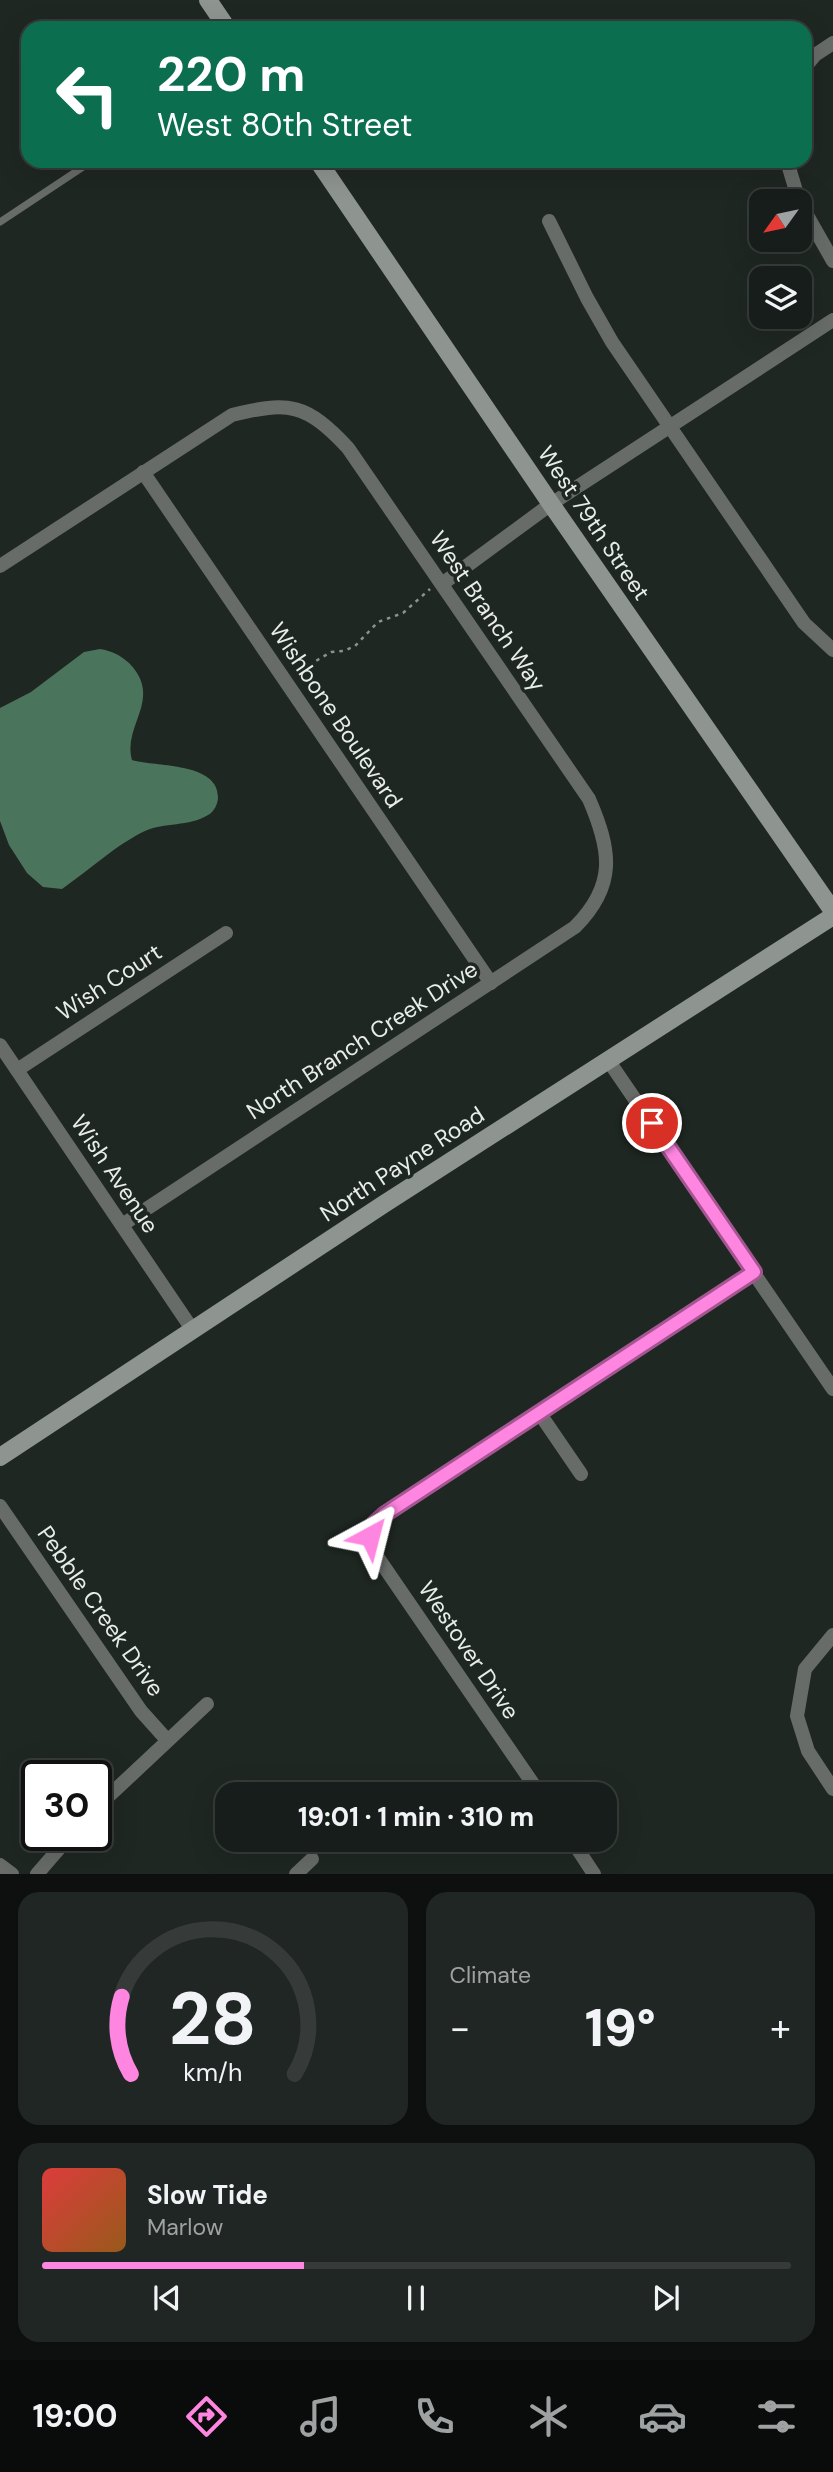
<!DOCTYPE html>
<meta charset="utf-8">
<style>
body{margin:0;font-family:"DM Sans",sans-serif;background:#202623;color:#f1f3f6;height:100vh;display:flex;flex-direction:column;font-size:26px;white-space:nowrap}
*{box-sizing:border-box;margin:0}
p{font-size:23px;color:#9ea2a2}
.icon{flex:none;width:38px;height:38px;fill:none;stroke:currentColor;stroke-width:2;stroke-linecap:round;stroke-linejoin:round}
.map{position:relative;height:1874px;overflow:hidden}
.panel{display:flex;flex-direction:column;gap:18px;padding:18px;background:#0d100e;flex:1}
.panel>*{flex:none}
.top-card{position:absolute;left:21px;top:21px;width:791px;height:147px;border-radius:21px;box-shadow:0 7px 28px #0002,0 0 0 2px #363b39;background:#0b6e4f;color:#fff;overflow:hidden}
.needle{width:46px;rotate:237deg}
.tools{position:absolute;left:749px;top:189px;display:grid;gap:14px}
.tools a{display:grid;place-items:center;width:63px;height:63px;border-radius:14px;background:#171d1a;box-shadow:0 7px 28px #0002,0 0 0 2px #363b39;font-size:35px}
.speed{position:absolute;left:21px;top:1760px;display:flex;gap:14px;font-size:35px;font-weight:700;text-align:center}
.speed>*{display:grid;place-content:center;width:91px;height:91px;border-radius:50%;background:#171d1a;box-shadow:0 7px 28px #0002,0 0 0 2px #363b39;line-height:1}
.speed .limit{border:4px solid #111;border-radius:10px;background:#fff;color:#111}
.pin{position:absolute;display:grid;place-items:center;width:60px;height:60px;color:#fff;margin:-30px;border:4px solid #fff;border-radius:50%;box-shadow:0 2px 7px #0007}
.me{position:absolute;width:77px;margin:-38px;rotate:38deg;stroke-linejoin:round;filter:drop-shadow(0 0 5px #0008)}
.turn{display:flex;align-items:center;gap:24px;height:147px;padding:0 21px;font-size:32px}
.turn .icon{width:91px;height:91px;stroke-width:2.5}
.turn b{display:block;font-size:49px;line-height:60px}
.big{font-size:52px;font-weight:800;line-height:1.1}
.panel .card{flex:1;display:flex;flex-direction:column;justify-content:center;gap:10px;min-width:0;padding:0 24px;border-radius:21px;background:#202623}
.panel .dial{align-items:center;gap:0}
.dial svg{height:182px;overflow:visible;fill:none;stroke:#363b39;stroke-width:7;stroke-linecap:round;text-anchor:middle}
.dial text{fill:#f1f3f6;stroke:none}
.song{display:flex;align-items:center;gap:21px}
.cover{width:84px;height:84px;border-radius:10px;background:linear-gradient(135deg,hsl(0 70% 55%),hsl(30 70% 35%))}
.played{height:7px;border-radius:4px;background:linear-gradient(90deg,#fe85e0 35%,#363b39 35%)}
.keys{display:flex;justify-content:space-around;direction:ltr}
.heat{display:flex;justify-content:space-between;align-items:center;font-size:38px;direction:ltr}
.panel .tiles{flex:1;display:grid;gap:18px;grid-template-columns:1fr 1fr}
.card:last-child{grid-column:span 2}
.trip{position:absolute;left:215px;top:1782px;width:402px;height:70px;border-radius:21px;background:#171d1a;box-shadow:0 7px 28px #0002,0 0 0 2px #363b39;font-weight:800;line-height:70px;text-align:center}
.tabs{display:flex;height:112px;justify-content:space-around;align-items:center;background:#090c0a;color:#9ea2a2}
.tabs .icon{width:49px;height:49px}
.tabs .current{color:#fe85e0}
.tabs b{font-size:32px;color:#f1f3f6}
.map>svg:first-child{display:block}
.water{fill:#4b745c}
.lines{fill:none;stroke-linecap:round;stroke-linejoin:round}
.path{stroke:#8c928e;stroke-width:2.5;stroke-dasharray:3.5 5;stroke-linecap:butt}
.lane{stroke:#686c69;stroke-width:7}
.street{stroke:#686c69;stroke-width:14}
.secondary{stroke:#8e9490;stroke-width:18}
.route-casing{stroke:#a55692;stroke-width:18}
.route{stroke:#fe85e0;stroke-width:12}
.labels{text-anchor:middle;stroke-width:7;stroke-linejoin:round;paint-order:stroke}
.street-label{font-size:23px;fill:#e8edea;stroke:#1f2722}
</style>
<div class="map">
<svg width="833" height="1874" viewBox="0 0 833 1874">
<rect width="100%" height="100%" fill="#1f2722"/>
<!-- water -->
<path class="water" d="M100,649C112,651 120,655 129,663C164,699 122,725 132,760C155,767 218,762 218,797C218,804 214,812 208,815C189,827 164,822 145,831C117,844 88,871 62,889L43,887L27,873L9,845L0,821V708L31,692L84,652Z"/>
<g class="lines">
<!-- path -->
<path class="path" d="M302,680L306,676L309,665L331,652L344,651L355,646L378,622L403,613L430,589"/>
<!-- lane -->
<path class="lane" d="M0,222L92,161"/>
<!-- street -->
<g class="street">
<path d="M805,67L815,55L833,43"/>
<path d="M787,161L799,201"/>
<path d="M800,203L833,261"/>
<path d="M549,221L587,298L612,342L804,623L833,650"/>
<path d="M143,472L491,983"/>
<path d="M0,566L232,415C289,401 306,403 348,448L589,799C611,850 617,885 575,927L122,1225"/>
<path d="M442,584L551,504L833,320"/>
<path d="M0,1045L192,1329"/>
<path d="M608,1060L833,1389"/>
<path d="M17,1070L226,933"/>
<path d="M540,1414L581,1474"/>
<path d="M0,1506L141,1711L167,1740"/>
<path d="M833,1635L805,1669L797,1716L808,1751L833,1789"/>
<path d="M540,1794L374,1552C367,1536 372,1524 385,1514L540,1414L754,1272"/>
<path d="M96,1808L207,1704"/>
<path d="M571,1839L594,1874"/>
<path d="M0,1865L12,1874"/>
<path d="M37,1874L70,1836"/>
<path d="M296,1874L312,1859"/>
</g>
<!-- secondary -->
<g class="secondary">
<path d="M208,0L227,28"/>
<path d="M318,161L551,504L833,911"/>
<path d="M0,1457L384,1204L833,916"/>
</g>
</g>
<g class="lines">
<defs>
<path id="route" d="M370,1536L374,1524L385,1514L754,1272L652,1123"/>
</defs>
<!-- route casing -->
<use href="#route" class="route-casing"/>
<!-- route -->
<use href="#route" class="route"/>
</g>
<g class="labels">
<!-- street labels -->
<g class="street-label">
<text transform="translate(594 523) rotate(56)" y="8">West 79th Street</text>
<text transform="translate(488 611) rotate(56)" y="8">West Branch Way</text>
<text transform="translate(336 715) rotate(56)" y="8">Wishbone Boulevard</text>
<text transform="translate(109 982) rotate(-33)" y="8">Wish Court</text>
<text transform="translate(362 1040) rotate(-33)" y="8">North Branch Creek Drive</text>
<text transform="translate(402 1164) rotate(-33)" y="8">North Payne Road</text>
<text transform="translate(115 1174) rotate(56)" y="8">Wish Avenue</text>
<text transform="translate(101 1611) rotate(55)" y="8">Pebble Creek Drive</text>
<text transform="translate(469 1650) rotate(56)" y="8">Westover Drive</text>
</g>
</g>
</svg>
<div class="tools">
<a><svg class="needle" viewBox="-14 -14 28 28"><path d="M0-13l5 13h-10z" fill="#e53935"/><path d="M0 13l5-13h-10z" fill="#9ea2a2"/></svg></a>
<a><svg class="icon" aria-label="layers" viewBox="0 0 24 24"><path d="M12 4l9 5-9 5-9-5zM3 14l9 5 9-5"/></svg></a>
</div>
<div class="speed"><div class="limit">30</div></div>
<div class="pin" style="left:652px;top:1123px;background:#d93025"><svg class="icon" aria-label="arrive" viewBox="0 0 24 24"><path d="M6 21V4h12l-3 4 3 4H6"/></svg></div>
<svg class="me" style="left:370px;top:1536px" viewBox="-20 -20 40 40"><path d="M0-17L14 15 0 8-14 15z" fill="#fe85e0" stroke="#fff" stroke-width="4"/></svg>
<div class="trip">19:01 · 1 min · 310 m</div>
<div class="top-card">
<div class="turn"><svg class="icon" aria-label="left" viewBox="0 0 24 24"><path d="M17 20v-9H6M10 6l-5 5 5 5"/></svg><div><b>220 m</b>West 80th Street</div></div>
</div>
</div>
<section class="panel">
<div class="tiles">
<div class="card dial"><svg viewBox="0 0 100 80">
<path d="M14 69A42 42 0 1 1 86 69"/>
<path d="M14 69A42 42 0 0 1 10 35" stroke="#fe85e0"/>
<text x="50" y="56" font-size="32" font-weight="700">28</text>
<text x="50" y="72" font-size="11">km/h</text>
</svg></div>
<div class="card"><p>Climate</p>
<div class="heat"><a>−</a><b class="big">19°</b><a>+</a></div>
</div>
<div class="card">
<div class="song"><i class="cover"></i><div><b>Slow Tide</b><p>Marlow</p></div></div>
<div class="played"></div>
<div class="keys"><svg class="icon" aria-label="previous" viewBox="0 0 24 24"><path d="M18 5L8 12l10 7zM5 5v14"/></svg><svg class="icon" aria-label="pause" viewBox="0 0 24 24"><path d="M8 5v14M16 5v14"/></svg><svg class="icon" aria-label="next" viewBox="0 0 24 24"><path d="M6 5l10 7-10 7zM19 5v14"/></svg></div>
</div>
</div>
</section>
<nav class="tabs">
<b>19:00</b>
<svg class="icon current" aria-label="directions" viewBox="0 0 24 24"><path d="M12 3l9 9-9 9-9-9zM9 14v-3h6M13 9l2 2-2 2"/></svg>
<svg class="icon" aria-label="music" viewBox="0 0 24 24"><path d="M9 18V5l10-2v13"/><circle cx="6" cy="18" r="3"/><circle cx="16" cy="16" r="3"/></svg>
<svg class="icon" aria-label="phone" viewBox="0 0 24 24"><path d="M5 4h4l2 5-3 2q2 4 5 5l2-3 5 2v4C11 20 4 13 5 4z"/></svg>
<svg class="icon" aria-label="climate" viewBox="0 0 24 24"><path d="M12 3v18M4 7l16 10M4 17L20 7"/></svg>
<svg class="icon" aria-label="car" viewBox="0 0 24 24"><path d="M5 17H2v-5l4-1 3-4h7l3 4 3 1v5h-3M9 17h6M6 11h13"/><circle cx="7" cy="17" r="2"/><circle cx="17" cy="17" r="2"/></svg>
<svg class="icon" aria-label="filters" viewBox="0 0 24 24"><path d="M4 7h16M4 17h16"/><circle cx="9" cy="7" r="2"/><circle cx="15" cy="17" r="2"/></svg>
</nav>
